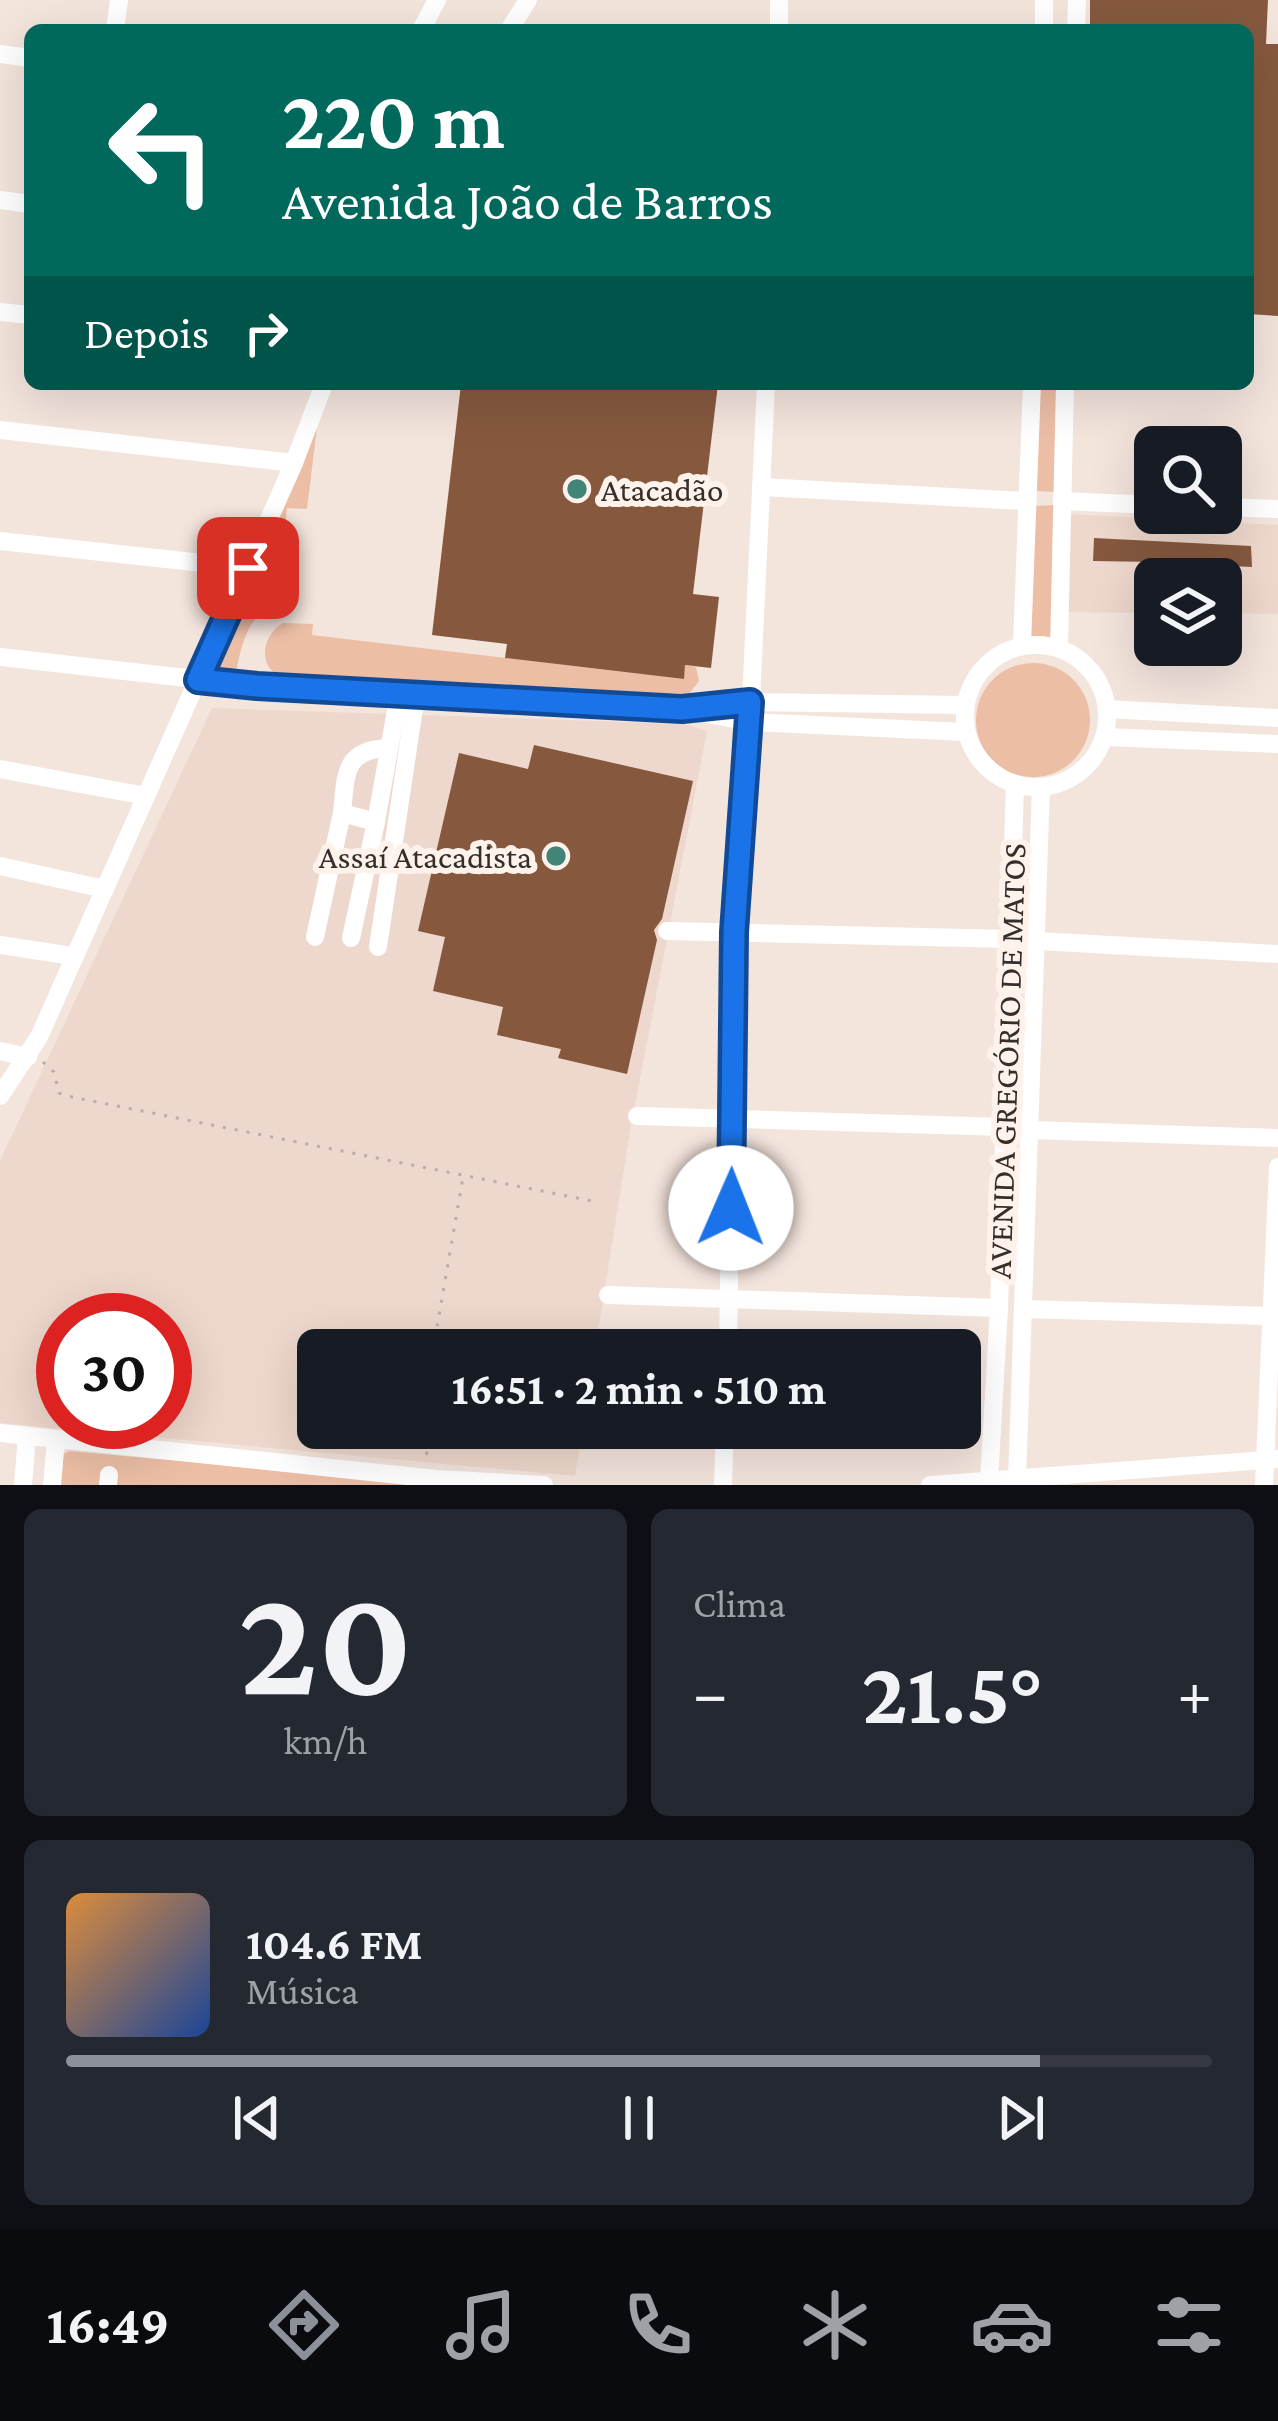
<!DOCTYPE html>
<html lang="pt">
<meta charset="utf-8">
<style>
body{margin:0;font-family:"Crimson Pro",serif;background:#242831;color:#f1f3f6;height:100vh;display:flex;flex-direction:column;font-size:45px;white-space:nowrap}
*{box-sizing:border-box;margin:0}
p{font-size:39px;color:#9ea1a6}
.icon{flex:none;width:66px;height:66px;fill:none;stroke:currentColor;stroke-width:2;stroke-linecap:round;stroke-linejoin:round}
.map{position:relative;height:1485px;overflow:hidden}
.panel{display:flex;flex-direction:column;gap:24px;padding:24px;background:#0d0f14;flex:1}
.panel>*{flex:none}
.guide{position:absolute;left:24px;top:24px;width:1230px;height:366px;border-radius:18px;box-shadow:0 12px 48px #0002;background:#00695c;color:#fff;overflow:hidden}
.buttons{position:absolute;left:1134px;top:426px;display:grid;gap:24px}
.buttons a{display:grid;place-items:center;width:108px;height:108px;border-radius:18px;background:#171b24;box-shadow:0 12px 48px #0002;font-size:60px}
.speed{position:absolute;left:36px;top:1293px;display:flex;gap:24px;font-size:60px;font-weight:700;text-align:center}
.speed>*{display:grid;place-content:center;width:156px;height:156px;border-radius:50%;background:#171b24;box-shadow:0 12px 48px #0002;line-height:1}
.speed .limit{border:18px solid #d22;background:#fff;color:#111}
.pin{position:absolute;display:grid;place-items:center;width:102px;height:102px;color:#fff;margin:-51px;border-radius:24px;box-shadow:0 6px 18px #0006}
.me{position:absolute;width:132px;margin:-66px;rotate:1deg;stroke-linejoin:round;filter:drop-shadow(0 0 9px #0008)}
.turn{display:flex;align-items:center;gap:42px;height:252px;padding:0 60px;font-size:54px}
.turn .icon{width:156px;height:156px;stroke-width:2.5}
.turn b{display:block;font-size:84px;line-height:102px}
.then{display:flex;align-items:center;height:114px;padding:0 60px;background:#0003;gap:24px;font-size:45px}
.big{font-size:90px;font-weight:700;line-height:1.1}
.panel .widget{flex:1;display:flex;flex-direction:column;justify-content:center;gap:18px;min-width:0;padding:0 42px;border-radius:18px;background:#242831}
.panel .dial{align-items:center;gap:0}
.dial b{font-size:156px;line-height:1}
.song{display:flex;align-items:center;gap:36px}
.cover{width:144px;height:144px;border-radius:18px;background:linear-gradient(135deg,hsl(30 70% 55%),hsl(220 70% 35%))}
.played{height:12px;border-radius:6px;background:linear-gradient(90deg,#8c9099 85%,#363941 85%)}
.keys{display:flex;justify-content:space-around;direction:ltr}
.heat{display:flex;justify-content:space-between;align-items:center;font-size:66px;direction:ltr}
.panel .tiles{flex:1;display:grid;gap:24px;grid-template-columns:1fr 1fr}
.widget:last-child{grid-column:span 2}
.trip{position:absolute;left:297px;top:1329px;width:684px;height:120px;border-radius:18px;background:#171b24;box-shadow:0 12px 48px #0002;font-weight:700;line-height:120px;text-align:center}
.tab-bar{display:flex;height:192px;justify-content:space-around;align-items:center;background:#090b0e;color:#9ea1a6}
.tab-bar .icon{width:84px;height:84px}
.tab-bar .current{color:#8c9099}
.tab-bar b{font-size:54px;color:#f1f3f6}
.map>svg:first-child{display:block}
.built{fill:#eed7cc;fill-rule:evenodd}
.green{fill:#ecbea5}
.building{fill:#86593f}
.lines{fill:none;stroke-linecap:round;stroke-linejoin:round}
.path{stroke:#baada7;stroke-width:3;stroke-dasharray:3 9;stroke-linecap:butt}
.minor{stroke:#fff;stroke-width:18}
.route-casing{stroke:#114b97;stroke-width:30}
.route{stroke:#1a73e8;stroke-width:21}
.poi-dot{fill:#428578;stroke:#fef2eb;stroke-width:4.5}
.labels{text-anchor:middle;stroke-width:12;stroke-linejoin:round;paint-order:stroke}
.poi-label{font-size:33px;fill:#352f2c;stroke:#fef2eb;text-anchor:start}
.street-label{font-size:33px;fill:#352f2c;stroke:#fef2eb}
</style>
<div class="map">
<svg width="1278" height="1485" viewBox="0 0 1278 1485">
<rect width="100%" height="100%" fill="#f3e4dc"/>
<!-- built -->
<g class="built">
<path d="M1068,514L1278,525V614L1221,613V579H1155V613L1063,612Z"/>
<path d="M212,708L684,724L707,731L630,1131L595,1350H318V1428H583L575,1476L0,1423V1161ZM63,1320H165V1422H63Z"/>
</g>
<!-- green -->
<g class="green">
<path d="M1040,384H1059L1055,492L1036,491Z"/>
<path d="M317,427L307,509L287,508L279,584L290,586L289,600C248,607 242,642 235,677L212,675L209,669Z"/>
<path d="M1057,505L1052,640L1029,639L1035,506Z"/>
<path d="M283,623L313,624L312,635L683,679L685,665L696,667L699,681L689,694L283,678C256,667 262,635 283,623Z"/>
<circle cx="1033" cy="720" r="57"/>
<path d="M69,1451L443,1485H59L62,1455Z"/>
</g>
<!-- building -->
<g class="building">
<path d="M1090,0H1268L1266,44H1278V316L1248,314V30H1090Z"/>
<path d="M461,384H718L693,594L719,597L711,668L685,665L684,679L505,658L507,644L432,635Z"/>
<path d="M1094,538L1251,546L1252,567L1173,563V579H1153L1154,562L1093,561Z"/>
<path d="M534,745L693,781L662,919L654,930L657,940L627,1074L558,1058L561,1049L497,1035L503,1007L433,991L445,937L418,931L459,753L528,769Z"/>
</g>
<g class="lines">
<!-- path -->
<g class="path">
<path d="M43,1062L54,1072L59,1093L67,1096L592,1201"/>
<path d="M433,1350L463,1177"/>
<path d="M423,1428L428,1462"/>
</g>
<!-- minor -->
<g class="minor">
<path d="M779,0V30"/>
<path d="M115,30L119,0"/>
<path d="M421,30L437,0"/>
<path d="M509,30L528,0"/>
<path d="M1044,30V0"/>
<path d="M1076,30L1077,0"/>
<path d="M0,54L30,58"/>
<path d="M0,200L30,204"/>
<path d="M0,312L30,315"/>
<path d="M0,430L294,463"/>
<path d="M761,487L1025,501"/>
<path d="M1062,501L1155,505"/>
<path d="M1221,507L1278,509"/>
<path d="M0,541L248,568"/>
<circle cx="1036" cy="716" r="71"/>
<path d="M1022,645L1032,384"/>
<path d="M1059,649L1065,384"/>
<path d="M0,657L257,686L682,709L750,722L965,732"/>
<path d="M705,707L750,702L964,705"/>
<path d="M1107,709L1278,718"/>
<path d="M1105,737L1278,744"/>
<path d="M389,748C343,749 346,775 342,813L376,822L399,694"/>
<path d="M0,769L146,796"/>
<path d="M0,866L105,889"/>
<path d="M667,931L1010,939"/>
<path d="M315,937L342,813"/>
<path d="M351,938L376,822"/>
<path d="M1037,941L1278,954"/>
<path d="M0,945L72,956"/>
<path d="M378,947L416,695"/>
<path d="M0,1051L28,1057"/>
<path d="M0,1096L39,1037L294,463L324,384"/>
<path d="M637,1116L1005,1127"/>
<path d="M1030,1130L1278,1138"/>
<path d="M608,1295L999,1308"/>
<path d="M1024,1309L1270,1316"/>
<path d="M728,1350L734,932L750,722L766,384"/>
<path d="M0,1433L436,1479L544,1485"/>
<path d="M1017,1479L1041,787"/>
<path d="M989,1481L999,1308L1015,784"/>
<path d="M23,1485L27,1436"/>
<path d="M52,1485L56,1440"/>
<path d="M108,1485L109,1475"/>
<path d="M723,1485L725,1428"/>
<path d="M930,1485L1278,1459"/>
<path d="M1264,1485L1278,1167"/>
</g>
</g>
<g class="lines">
<defs>
<path id="route" d="M248,568L198,680L257,686L682,709L750,702L734,932L731,1208"/>
</defs>
<!-- route casing -->
<use href="#route" class="route-casing"/>
<!-- route -->
<use href="#route" class="route"/>
</g>
<!-- markers -->
<g class="poi-dot">
<circle cx="577" cy="489" r="12"/>
<circle cx="556" cy="856" r="12"/>
</g>
<g class="labels">
<!-- poi labels -->
<g class="poi-label">
<text x="601" y="501">Atacadão</text>
<text x="532" y="868" text-anchor="end">Assaí Atacadista</text>
</g>
<!-- street labels -->
<g class="street-label">
<text transform="translate(1006 1061) rotate(-88)" y="12">AVENIDA GREGÓRIO DE MATOS</text>
</g>
</g>
</svg>
<div class="buttons">
<a><svg class="icon" aria-label="search" viewBox="0 0 24 24"><circle cx="10" cy="10" r="6"/><path d="M15 15l6 6"/></svg></a>
<a><svg class="icon" aria-label="layers" viewBox="0 0 24 24"><path d="M12 4l9 5-9 5-9-5zM3 14l9 5 9-5"/></svg></a>
</div>
<div class="speed"><div class="limit">30</div></div>
<div class="pin" style="left:248px;top:568px;background:#d93025"><svg class="icon" aria-label="arrive" viewBox="0 0 24 24"><path d="M6 21V4h12l-3 4 3 4H6"/></svg></div>
<svg class="me" style="left:731px;top:1208px" viewBox="-20 -20 40 40"><circle r="19" fill="#fff"/><path d="M0-13L10 11 0 6-10 11z" fill="#1a73e8"/></svg>
<div class="trip">16:51 · 2 min · 510 m</div>
<div class="guide">
<div class="turn"><svg class="icon" aria-label="left" viewBox="0 0 24 24"><path d="M17 20v-9H6M10 6l-5 5 5 5"/></svg><div><b>220 m</b>Avenida João de Barros</div></div>
<div class="then">Depois<svg class="icon" aria-label="right" viewBox="0 0 24 24"><path d="M7 20v-9h11M14 6l5 5-5 5"/></svg></div>
</div>
</div>
<section class="panel">
<div class="tiles">
<div class="widget dial"><b>20</b><p>km/h</p></div>
<div class="widget"><p>Clima</p>
<div class="heat"><a>−</a><b class="big">21.5°</b><a>+</a></div>
</div>
<div class="widget">
<div class="song"><i class="cover"></i><div><b>104.6 FM</b><p>Música</p></div></div>
<div class="played"></div>
<div class="keys"><svg class="icon" aria-label="previous" viewBox="0 0 24 24"><path d="M18 5L8 12l10 7zM5 5v14"/></svg><svg class="icon" aria-label="pause" viewBox="0 0 24 24"><path d="M8 5v14M16 5v14"/></svg><svg class="icon" aria-label="next" viewBox="0 0 24 24"><path d="M6 5l10 7-10 7zM19 5v14"/></svg></div>
</div>
</div>
</section>
<nav class="tab-bar">
<b>16:49</b>
<svg class="icon current" aria-label="directions" viewBox="0 0 24 24"><path d="M12 3l9 9-9 9-9-9zM9 14v-3h6M13 9l2 2-2 2"/></svg>
<svg class="icon" aria-label="music" viewBox="0 0 24 24"><path d="M9 18V5l10-2v13"/><circle cx="6" cy="18" r="3"/><circle cx="16" cy="16" r="3"/></svg>
<svg class="icon" aria-label="phone" viewBox="0 0 24 24"><path d="M5 4h4l2 5-3 2q2 4 5 5l2-3 5 2v4C11 20 4 13 5 4z"/></svg>
<svg class="icon" aria-label="climate" viewBox="0 0 24 24"><path d="M12 3v18M4 7l16 10M4 17L20 7"/></svg>
<svg class="icon" aria-label="car" viewBox="0 0 24 24"><path d="M5 17H2v-5l4-1 3-4h7l3 4 3 1v5h-3M9 17h6M6 11h13"/><circle cx="7" cy="17" r="2"/><circle cx="17" cy="17" r="2"/></svg>
<svg class="icon" aria-label="filters" viewBox="0 0 24 24"><path d="M4 7h16M4 17h16"/><circle cx="9" cy="7" r="2"/><circle cx="15" cy="17" r="2"/></svg>
</nav>
